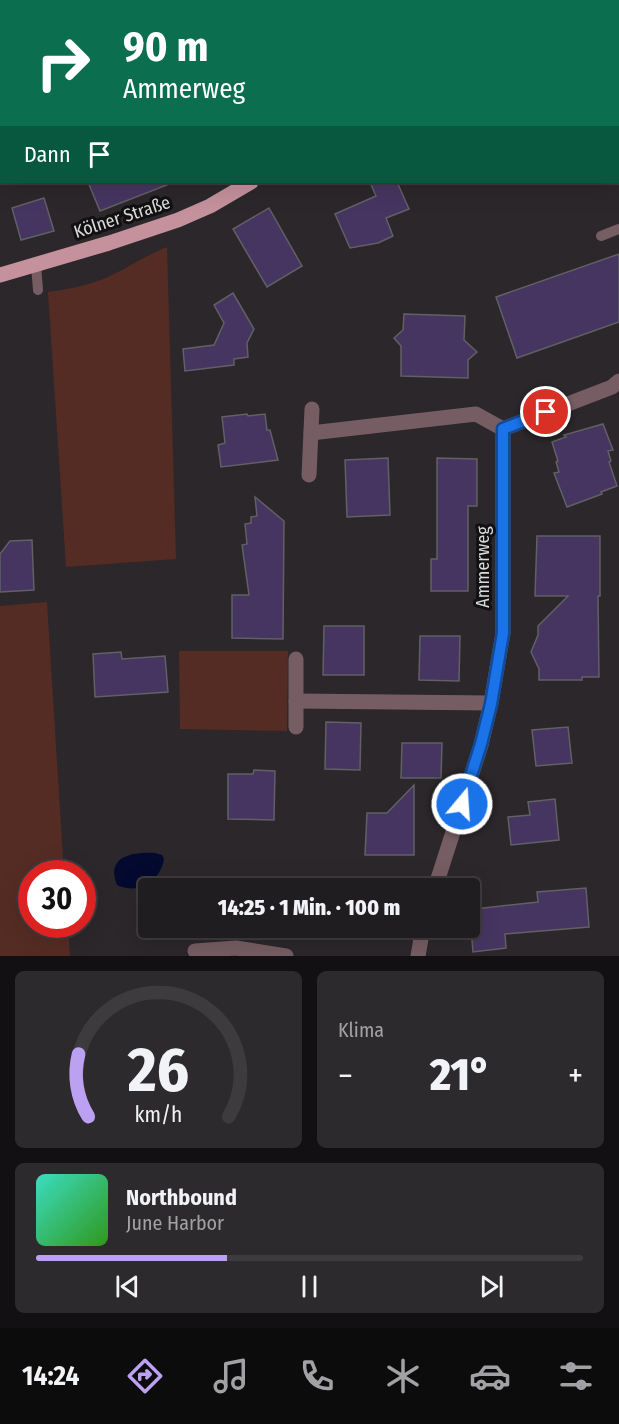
<!DOCTYPE html>
<html lang="de">
<meta charset="utf-8">
<style>
body{margin:0;font-family:"Fira Sans Condensed",sans-serif;background:#2d2a2d;color:#f1f3f6;height:100vh;display:flex;flex-direction:column;font-size:22px;white-space:nowrap}
*{box-sizing:border-box;margin:0}
p{font-size:20px;color:#a2a2a5}
.icon{flex:none;width:33px;height:33px;fill:none;stroke:currentColor;stroke-width:2;stroke-linecap:round;stroke-linejoin:round}
.map{position:relative;height:956px;overflow:hidden}
.side{display:flex;flex-direction:column;gap:15px;padding:15px;background:#121012;flex:1}
.side>*{flex:none}
.guide{position:absolute;left:0px;top:0px;width:620px;height:183px;box-shadow:0 6px 24px #0002,0 0 0 2px #3d3b3e;background:#0b6e4f;color:#fff;overflow:hidden}
.speed{position:absolute;left:18px;top:860px;display:flex;gap:12px;font-size:30px;font-weight:700;text-align:center}
.speed>*{display:grid;place-content:center;width:78px;height:78px;border-radius:50%;background:#201d20;box-shadow:0 6px 24px #0002,0 0 0 2px #3d3b3e;line-height:1}
.speed .limit{border:9px solid #d22;background:#fff;color:#111}
.pin{position:absolute;display:grid;place-items:center;width:51px;height:51px;color:#fff;margin:-26px;border:3px solid #fff;border-radius:50%;box-shadow:0 2px 6px #0007}
.me{position:absolute;width:66px;margin:-33px;rotate:18deg;stroke-linejoin:round;filter:drop-shadow(0 0 4px #0008)}
.turn{display:flex;align-items:center;gap:21px;height:126px;padding:0 24px;font-size:27px}
.turn .icon{width:78px;height:78px;stroke-width:2.5}
.turn b{display:block;font-size:42px;line-height:51px}
.then{display:flex;align-items:center;height:57px;padding:0 24px;background:#0003;gap:12px;font-size:22px}
.big{font-size:45px;font-weight:800;line-height:1.1}
.side .tile{flex:1;display:flex;flex-direction:column;justify-content:center;gap:9px;min-width:0;padding:0 21px;border-radius:9px;background:#2d2a2d}
.side .dial{align-items:center;gap:0}
.dial svg{height:156px;overflow:visible;fill:none;stroke:#3d3b3e;stroke-width:7;stroke-linecap:round;text-anchor:middle}
.dial text{fill:#f1f3f6;stroke:none}
.song{display:flex;align-items:center;gap:18px}
.cover{width:72px;height:72px;border-radius:9px;background:linear-gradient(135deg,hsl(170 70% 55%),hsl(110 70% 35%))}
.played{height:6px;border-radius:3px;background:linear-gradient(90deg,#bca0f2 35%,#3d3b3e 35%)}
.keys{display:flex;justify-content:space-around;direction:ltr}
.heat{display:flex;justify-content:space-between;align-items:center;font-size:33px;direction:ltr}
.side .tiles{flex:1;display:grid;gap:15px;grid-template-columns:1fr 1fr}
.tile:last-child{grid-column:span 2}
.trip{position:absolute;left:138px;top:878px;width:342px;height:60px;border-radius:6px;background:#201d20;box-shadow:0 6px 24px #0002,0 0 0 2px #3d3b3e;font-weight:800;line-height:60px;text-align:center}
.tab-bar{display:flex;height:96px;justify-content:space-around;align-items:center;background:#0d0c0d;color:#a2a2a5}
.tab-bar .icon{width:42px;height:42px}
.tab-bar .current{color:#bca0f2}
.tab-bar b{font-size:27px;color:#f1f3f6}
.map>svg:first-child{display:block}
.green{fill:#552c23}
.water{fill:#040a2f}
.building{fill:#463561;stroke:#616065;stroke-width:1.5}
.lines{fill:none;stroke-linecap:round;stroke-linejoin:round}
.path{stroke:#6c696c;stroke-width:4;stroke-dasharray:4.5 3;stroke-linecap:butt}
.lane{stroke:#765d63;stroke-width:10}
.street{stroke:#765d63;stroke-width:15}
.primary{stroke:#c4919d;stroke-width:15}
.route-casing{stroke:#114b97;stroke-width:15}
.route{stroke:#1a73e8;stroke-width:10}
.labels{text-anchor:middle;stroke-width:6;stroke-linejoin:round;paint-order:stroke}
.street-label{font-size:18px;fill:#dcdadc;stroke:#121112}
</style>
<div class="map">
<svg width="619" height="956" viewBox="0 0 619 956">
<rect width="100%" height="100%" fill="#2b272a"/>
<!-- green -->
<g class="green">
<path d="M167,247L176,559L66,567L48,292C71,289 96,284 116,273C134,264 149,254 167,247Z"/>
<path d="M47,602L64,873H32V924H68L70,956H0V606Z"/>
<path d="M179,651H288L287,731L180,729Z"/>
</g>
<!-- water -->
<path class="water" d="M155,853L162,855L164,859C160,882 138,895 117,885C105,856 133,852 155,853Z"/>
<!-- building -->
<g class="building">
<path d="M88,182H172V183L100,211Z"/>
<path d="M370,182H397L409,209L386,218L393,236L378,243L350,248L335,214L376,196Z"/>
<path d="M44,198L54,231L21,240L12,208Z"/>
<path d="M269,208L302,266L267,287L233,229Z"/>
<path d="M619,254V322L517,358L496,297Z"/>
<path d="M233,293L254,329L247,343L248,357L234,359V365L185,371L183,349L214,345L224,323L214,305Z"/>
<path d="M404,314L465,316L464,340L477,352L468,360V378L401,376V346L394,338L403,330Z"/>
<path d="M247,414L248,416L265,414L267,430H270L278,460L221,467L218,445L225,443L222,417Z"/>
<path d="M603,424L613,450L608,451L611,461L609,462L617,486L601,492L602,494L567,507L554,473L559,472L556,462L558,461L552,442L566,437L564,435Z"/>
<path d="M388,458L390,515L347,517L345,460Z"/>
<path d="M437,458L477,459V506H468V591H431V559H437Z"/>
<path d="M255,497L284,521L283,639L232,638V595H249L242,545L247,544L245,524L251,523V517L257,516Z"/>
<path d="M537,536H600V596H598L599,677H582V680H539V669L531,652L538,635V626L568,596H535Z"/>
<path d="M32,540L34,590L0,592V554L10,541Z"/>
<path d="M324,626H364V675H323Z"/>
<path d="M420,636H460L459,681L419,680Z"/>
<path d="M121,652L122,659L165,656L168,692L95,697L93,654Z"/>
<path d="M326,722L361,723L360,770L325,769Z"/>
<path d="M568,727L572,763L536,766L532,730Z"/>
<path d="M402,743H442L441,778H401Z"/>
<path d="M254,770L275,771L274,820L228,819V774H253Z"/>
<path d="M414,785V855H365L367,813H387Z"/>
<path d="M555,799L559,840L511,845L508,817L530,815L528,802Z"/>
<path d="M586,888L589,927L505,934L506,948L473,952L470,916L475,909L538,902L537,892Z"/>
</g>
<g class="lines">
<!-- path -->
<g class="path">
<path d="M598,2L600,0"/>
<path d="M618,40L619,39"/>
<path d="M618,46L619,47"/>
</g>
<!-- lane -->
<g class="lane">
<path d="M601,236L619,229"/>
<path d="M36,265L38,290"/>
</g>
<!-- street -->
<g class="street">
<path d="M538,0V2"/>
<path d="M311,433L476,414L503,429"/>
<path d="M309,475L312,409"/>
<path d="M296,701L491,703"/>
<path d="M296,727V659"/>
<path d="M435,888L481,745L491,703L503,633V429L612,387L619,381"/>
<path d="M195,951L236,948L286,956"/>
<path d="M418,956L423,927"/>
</g>
<!-- primary -->
<g class="primary">
<path d="M569,2L573,0"/>
<path d="M0,275L109,243L178,220L210,206L251,182"/>
</g>
</g>
<g class="lines">
<defs>
<path id="route" d="M462,804L481,744L491,704L503,633V429L546,412"/>
</defs>
<!-- route casing -->
<use href="#route" class="route-casing"/>
<!-- route -->
<use href="#route" class="route"/>
</g>
<g class="labels">
<!-- street labels -->
<g class="street-label">
<text transform="translate(122 217) rotate(-18)" y="6">Kölner Straße</text>
<text transform="translate(483 567) rotate(-90)" y="6">Ammerweg</text>
</g>
</g>
</svg>
<div class="speed"><div class="limit">30</div></div>
<div class="pin" style="left:546px;top:412px;background:#d93025"><svg class="icon" aria-label="arrive" viewBox="0 0 24 24"><path d="M6 21V4h12l-3 4 3 4H6"/></svg></div>
<svg class="me" style="left:462px;top:804px" viewBox="-20 -20 40 40"><circle r="17" fill="#1a73e8" stroke="#fff" stroke-width="3"/><path d="M0-11L8 9 0 5-8 9z" fill="#fff"/></svg>
<div class="trip">14:25 · 1 Min. · 100 m</div>
<div class="guide">
<div class="turn"><svg class="icon" aria-label="right" viewBox="0 0 24 24"><path d="M7 20v-9h11M14 6l5 5-5 5"/></svg><div><b>90 m</b>Ammerweg</div></div>
<div class="then">Dann<svg class="icon" aria-label="arrive" viewBox="0 0 24 24"><path d="M6 21V4h12l-3 4 3 4H6"/></svg></div>
</div>
</div>
<section class="side">
<div class="tiles">
<div class="tile dial"><svg viewBox="0 0 100 80">
<path d="M14 69A42 42 0 1 1 86 69"/>
<path d="M14 69A42 42 0 0 1 9 37" stroke="#bca0f2"/>
<text x="50" y="56" font-size="32" font-weight="700">26</text>
<text x="50" y="72" font-size="11">km/h</text>
</svg></div>
<div class="tile"><p>Klima</p>
<div class="heat"><a>−</a><b class="big">21°</b><a>+</a></div>
</div>
<div class="tile">
<div class="song"><i class="cover"></i><div><b>Northbound</b><p>June Harbor</p></div></div>
<div class="played"></div>
<div class="keys"><svg class="icon" aria-label="previous" viewBox="0 0 24 24"><path d="M18 5L8 12l10 7zM5 5v14"/></svg><svg class="icon" aria-label="pause" viewBox="0 0 24 24"><path d="M8 5v14M16 5v14"/></svg><svg class="icon" aria-label="next" viewBox="0 0 24 24"><path d="M6 5l10 7-10 7zM19 5v14"/></svg></div>
</div>
</div>
</section>
<nav class="tab-bar">
<b>14:24</b>
<svg class="icon current" aria-label="directions" viewBox="0 0 24 24"><path d="M12 3l9 9-9 9-9-9zM9 14v-3h6M13 9l2 2-2 2"/></svg>
<svg class="icon" aria-label="music" viewBox="0 0 24 24"><path d="M9 18V5l10-2v13"/><circle cx="6" cy="18" r="3"/><circle cx="16" cy="16" r="3"/></svg>
<svg class="icon" aria-label="phone" viewBox="0 0 24 24"><path d="M5 4h4l2 5-3 2q2 4 5 5l2-3 5 2v4C11 20 4 13 5 4z"/></svg>
<svg class="icon" aria-label="climate" viewBox="0 0 24 24"><path d="M12 3v18M4 7l16 10M4 17L20 7"/></svg>
<svg class="icon" aria-label="car" viewBox="0 0 24 24"><path d="M5 17H2v-5l4-1 3-4h7l3 4 3 1v5h-3M9 17h6M6 11h13"/><circle cx="7" cy="17" r="2"/><circle cx="17" cy="17" r="2"/></svg>
<svg class="icon" aria-label="filters" viewBox="0 0 24 24"><path d="M4 7h16M4 17h16"/><circle cx="9" cy="7" r="2"/><circle cx="15" cy="17" r="2"/></svg>
</nav>
